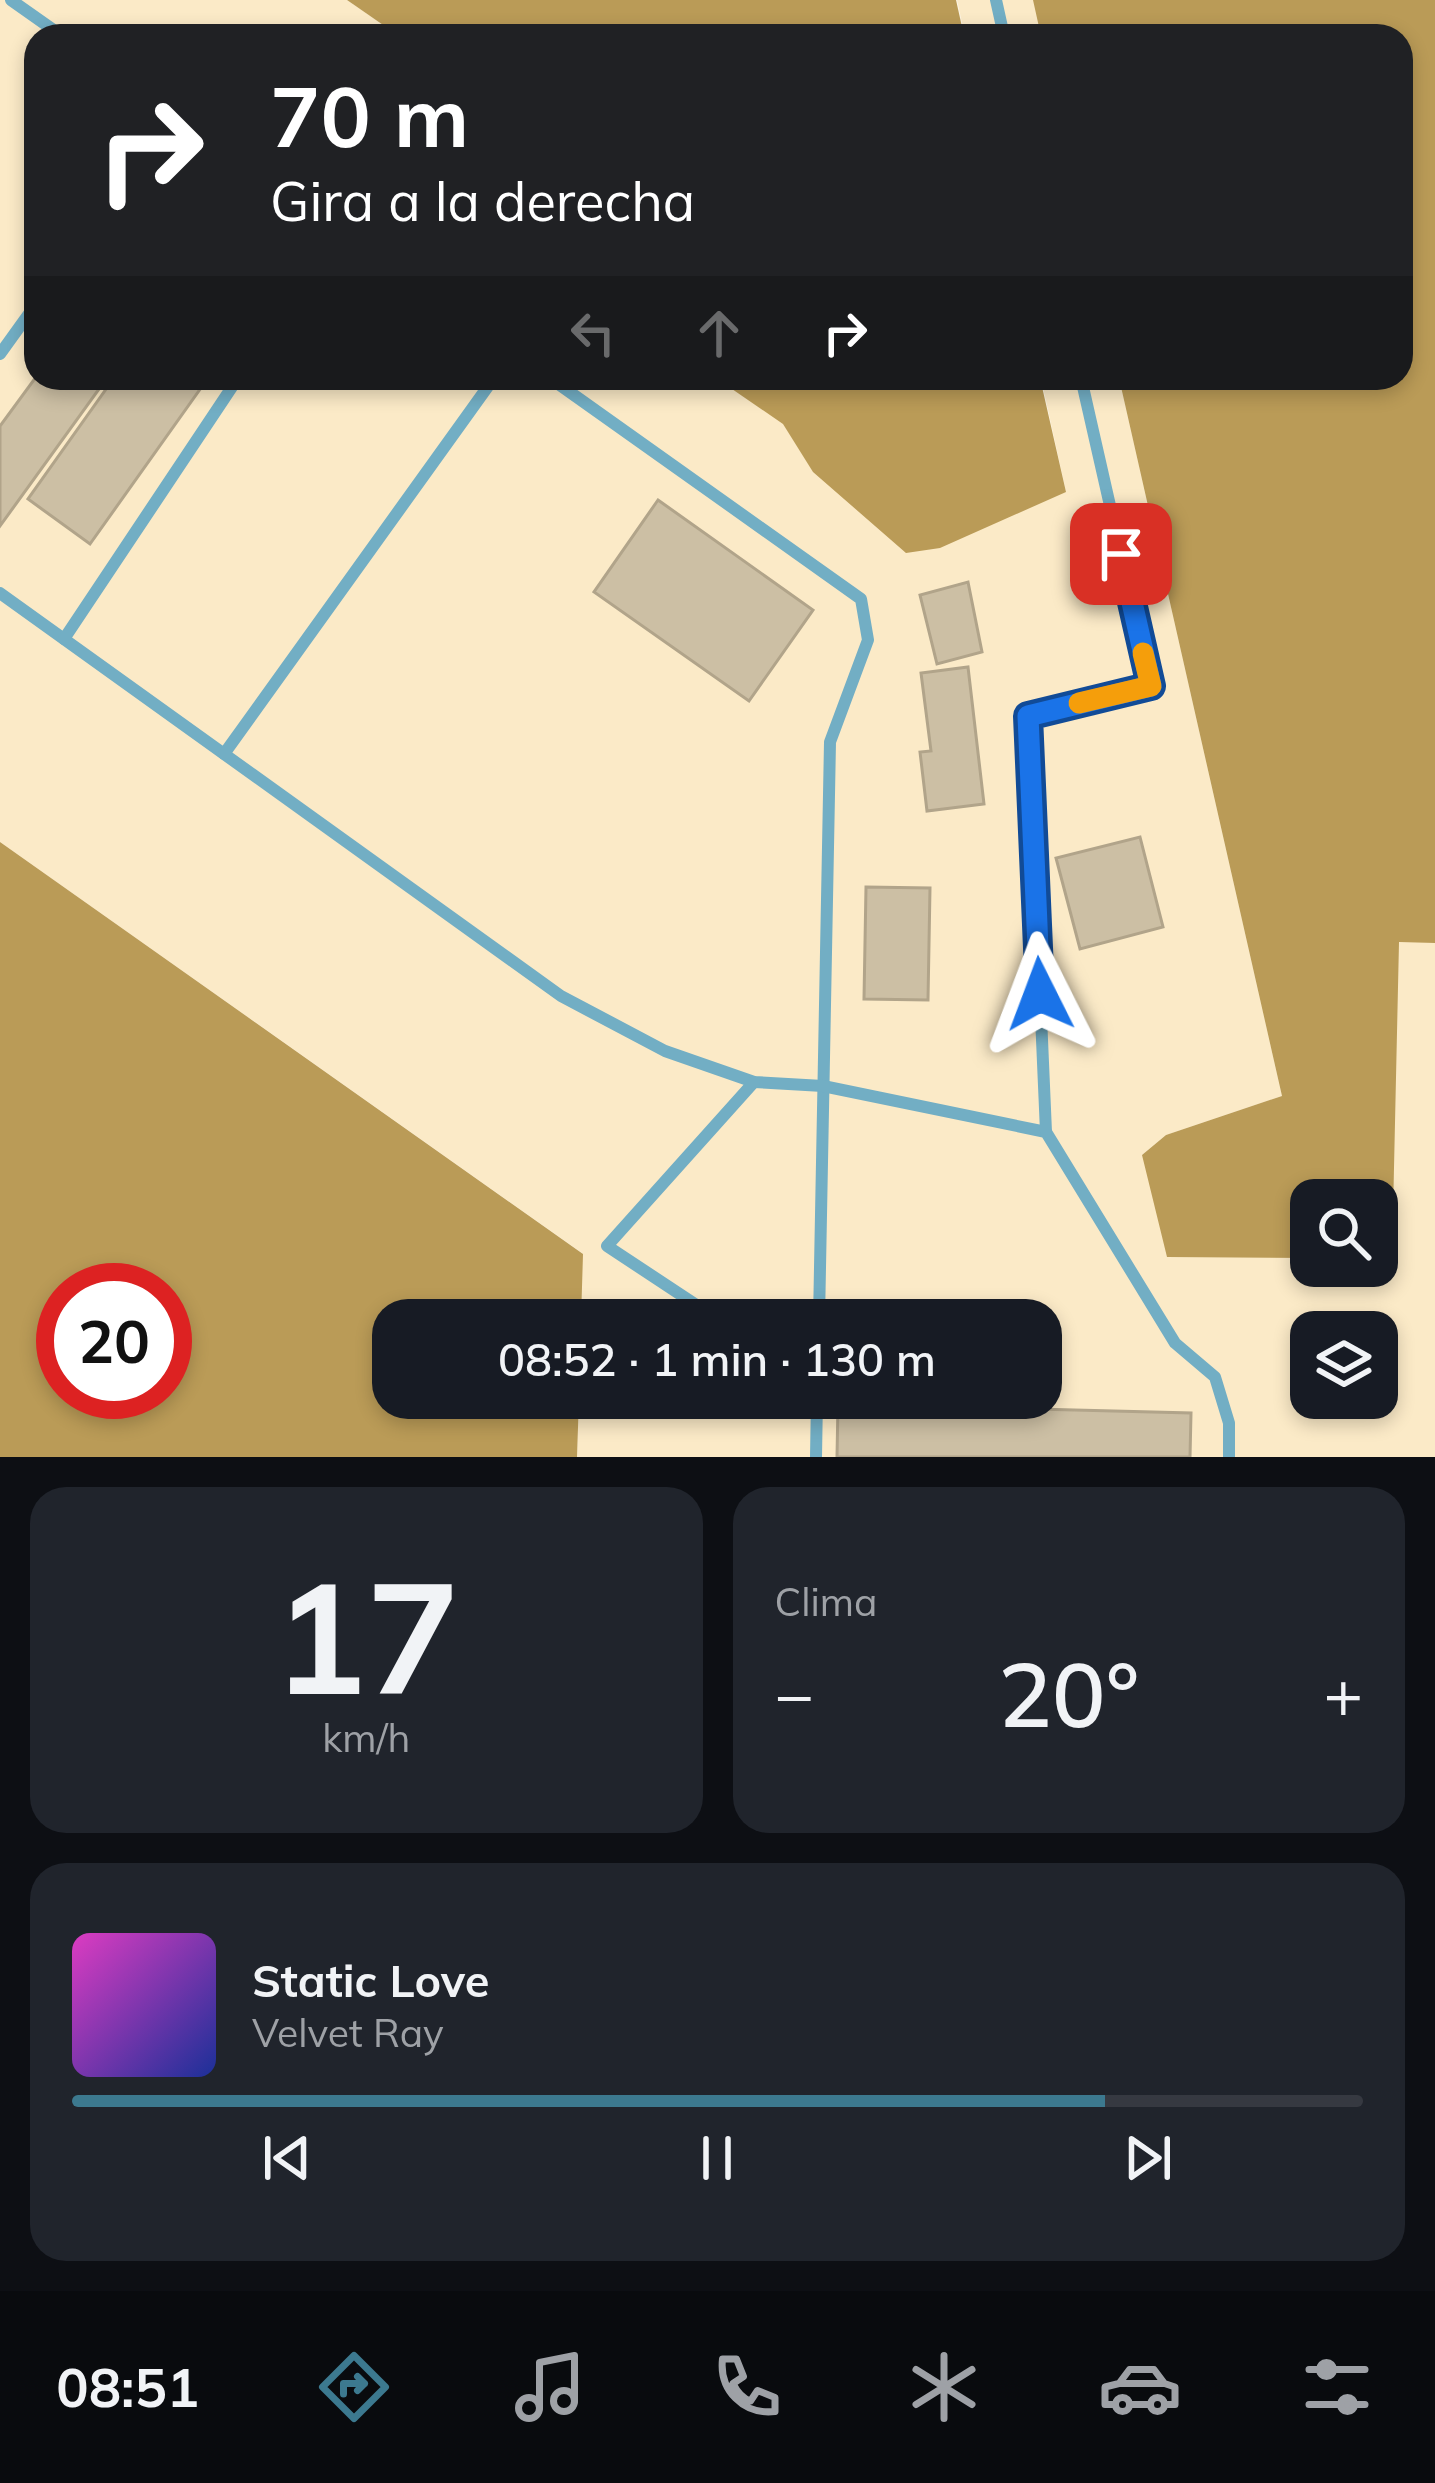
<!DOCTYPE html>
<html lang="es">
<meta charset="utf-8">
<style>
body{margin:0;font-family:Mulish,sans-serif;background:#20242c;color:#f1f3f6;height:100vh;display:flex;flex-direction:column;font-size:45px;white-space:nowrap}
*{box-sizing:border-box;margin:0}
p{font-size:39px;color:#9ea1a6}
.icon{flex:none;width:66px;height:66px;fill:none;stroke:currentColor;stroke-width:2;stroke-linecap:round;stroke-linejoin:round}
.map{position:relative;height:1457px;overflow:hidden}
.panel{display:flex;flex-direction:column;gap:30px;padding:30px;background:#0d0f14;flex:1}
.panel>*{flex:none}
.guide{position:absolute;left:24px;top:24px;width:1389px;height:366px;border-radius:36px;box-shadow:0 6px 18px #0003;background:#202124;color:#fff;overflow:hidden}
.controls{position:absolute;left:1290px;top:1179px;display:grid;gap:24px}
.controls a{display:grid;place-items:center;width:108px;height:108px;border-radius:24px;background:#171b24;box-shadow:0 6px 18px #0003;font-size:60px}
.speed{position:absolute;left:36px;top:1263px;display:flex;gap:24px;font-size:60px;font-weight:700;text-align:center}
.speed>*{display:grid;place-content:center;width:156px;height:156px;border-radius:50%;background:#171b24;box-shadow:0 6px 18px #0003;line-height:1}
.speed .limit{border:18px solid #d22;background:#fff;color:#111}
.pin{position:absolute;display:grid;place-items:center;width:102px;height:102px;color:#fff;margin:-51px;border-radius:24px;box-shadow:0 6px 18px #0006}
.me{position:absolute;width:132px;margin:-66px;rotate:357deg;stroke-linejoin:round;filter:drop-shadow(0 0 9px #0008)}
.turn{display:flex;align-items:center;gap:42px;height:252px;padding:0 48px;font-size:54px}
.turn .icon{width:156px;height:156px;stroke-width:2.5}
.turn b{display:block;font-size:84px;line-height:102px}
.lanes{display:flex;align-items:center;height:114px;padding:0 48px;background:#0003;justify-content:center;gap:60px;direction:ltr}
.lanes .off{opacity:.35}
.big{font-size:90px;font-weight:600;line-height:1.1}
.panel .widget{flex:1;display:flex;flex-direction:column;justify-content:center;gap:18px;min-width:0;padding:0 42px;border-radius:36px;background:#20242c}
.panel .dial{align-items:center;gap:0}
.dial b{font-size:156px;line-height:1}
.song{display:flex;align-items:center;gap:36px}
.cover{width:144px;height:144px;border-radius:18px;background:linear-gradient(135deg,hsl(310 70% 55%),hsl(230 70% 35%))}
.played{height:12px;border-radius:6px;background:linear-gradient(90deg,#3c798f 80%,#363941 80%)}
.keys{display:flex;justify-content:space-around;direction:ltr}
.heat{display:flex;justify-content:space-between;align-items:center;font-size:66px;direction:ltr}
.panel .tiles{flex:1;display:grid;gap:30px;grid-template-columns:1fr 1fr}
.widget:last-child{grid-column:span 2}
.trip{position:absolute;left:372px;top:1299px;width:690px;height:120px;border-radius:36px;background:#171b24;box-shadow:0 6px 18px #0003;font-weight:600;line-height:120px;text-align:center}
.tabs{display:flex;height:192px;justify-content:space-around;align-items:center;background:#090b0e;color:#9ea1a6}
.tabs .icon{width:84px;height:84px}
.tabs .active{color:#3c798f}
.tabs b{font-size:54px;color:#f1f3f6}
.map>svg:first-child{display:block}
.built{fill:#fbeac7;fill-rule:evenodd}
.water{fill:#ba9b57;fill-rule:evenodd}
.building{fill:#ccbfa4;stroke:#b1a48a;stroke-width:3}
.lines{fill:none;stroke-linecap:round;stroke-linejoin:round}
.lane{stroke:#72aec4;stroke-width:12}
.route-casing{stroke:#114b97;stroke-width:30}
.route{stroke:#1a73e8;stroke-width:21}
.slow{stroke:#f59e0b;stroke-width:21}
</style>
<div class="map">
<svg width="1435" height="1457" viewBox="0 0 1435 1457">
<rect width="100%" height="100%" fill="#fdf5e4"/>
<!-- built -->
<g class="built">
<path d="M0,0H347L399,36H36V378H717L1066,492L1041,378H1119L1282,1096L1166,1135L1142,1155L1311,1258V1266H1377L1398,940L1435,943V1457H577L579,1398H1041V1320H581L582,1253L0,842ZM1311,1332H1377V1398H1311Z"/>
<path d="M957,0H1034L1042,36H965Z"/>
</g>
<!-- water -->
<g class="water">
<path d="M347,0H956L964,36H399Z"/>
<path d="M1033,0H1435V943L1399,942L1392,1258H1377V1200H1311V1258L1167,1257L1142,1155L1166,1135L1282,1096L1119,378H1401V36H1041Z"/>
<path d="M716,378H1040L1066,492L940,548L906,553L813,472L783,424Z"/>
<path d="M0,842L583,1254L581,1320H393V1398H579L577,1457H0ZM63,1290H165V1392H63Z"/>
</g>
<!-- building -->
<g class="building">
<path d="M36,377L107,378L0,526V426Z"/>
<path d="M114,378H208L90,544L28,499Z"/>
<path d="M658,500L813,610L749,701L594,592Z"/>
<path d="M968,582L982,652L937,664L920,595Z"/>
<path d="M968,667L984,804L927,811L920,752L931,751L921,673Z"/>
<path d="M1140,837L1163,927L1080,949L1056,858Z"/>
<path d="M866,887L930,888L928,1000L864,999Z"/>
<path d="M625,1398H683L682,1414L624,1412Z"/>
<path d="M838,1404L1191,1413L1190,1457H837Z"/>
</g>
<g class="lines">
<!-- lane -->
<g class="lane">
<path d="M11,0L62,36"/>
<path d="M996,0L1004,36"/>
<path d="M0,354L36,304"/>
<path d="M550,378L861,599L868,640L830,742L819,1320"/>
<path d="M0,593L561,996L665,1051L754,1082L823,1086L1046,1132L1175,1343L1215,1377L1229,1423V1457"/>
<path d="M64,639L238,378"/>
<path d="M224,754L494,378"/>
<path d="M1046,1132L1028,716L1151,686L1081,378"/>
<path d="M719,1320L607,1246L754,1082"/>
<path d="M816,1457L817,1398"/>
</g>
</g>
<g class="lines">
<defs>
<path id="route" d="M1040,994L1028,716L1151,686L1121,554"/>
</defs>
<!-- route casing -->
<use href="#route" class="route-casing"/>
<!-- route -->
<use href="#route" class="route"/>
<!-- slow -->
<path class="slow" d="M1079,703L1151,686L1143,653"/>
</g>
</svg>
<div class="controls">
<a><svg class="icon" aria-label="search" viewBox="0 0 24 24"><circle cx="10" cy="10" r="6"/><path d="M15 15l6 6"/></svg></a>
<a><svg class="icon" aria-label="layers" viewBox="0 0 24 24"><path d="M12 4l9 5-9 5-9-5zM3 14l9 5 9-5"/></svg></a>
</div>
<div class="speed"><div class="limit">20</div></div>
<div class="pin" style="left:1121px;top:554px;background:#d93025"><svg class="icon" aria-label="arrive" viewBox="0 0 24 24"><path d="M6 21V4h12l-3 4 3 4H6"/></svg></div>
<svg class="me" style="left:1040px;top:994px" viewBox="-20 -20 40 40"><path d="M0-17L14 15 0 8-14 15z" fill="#1a73e8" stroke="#fff" stroke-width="4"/></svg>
<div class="trip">08:52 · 1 min · 130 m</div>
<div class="guide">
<div class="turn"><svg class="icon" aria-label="right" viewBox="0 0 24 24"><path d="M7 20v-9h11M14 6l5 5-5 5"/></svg><div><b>70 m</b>Gira a la derecha</div></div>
<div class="lanes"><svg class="icon off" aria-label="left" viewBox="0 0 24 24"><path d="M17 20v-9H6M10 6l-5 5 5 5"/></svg><svg class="icon off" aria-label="ahead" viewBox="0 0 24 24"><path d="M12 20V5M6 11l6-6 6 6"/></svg><svg class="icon" aria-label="right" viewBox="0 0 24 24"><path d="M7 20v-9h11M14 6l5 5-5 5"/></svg></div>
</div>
</div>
<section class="panel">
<div class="tiles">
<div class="widget dial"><b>17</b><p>km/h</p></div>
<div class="widget"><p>Clima</p>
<div class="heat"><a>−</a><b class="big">20°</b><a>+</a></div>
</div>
<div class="widget">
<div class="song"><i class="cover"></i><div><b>Static Love</b><p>Velvet Ray</p></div></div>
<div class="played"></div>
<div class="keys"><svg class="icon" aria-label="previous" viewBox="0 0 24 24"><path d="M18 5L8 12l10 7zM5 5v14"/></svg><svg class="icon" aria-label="pause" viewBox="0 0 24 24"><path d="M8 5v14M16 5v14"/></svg><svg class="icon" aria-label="next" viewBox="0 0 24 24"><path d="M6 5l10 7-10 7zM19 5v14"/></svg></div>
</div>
</div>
</section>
<nav class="tabs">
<b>08:51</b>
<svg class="icon active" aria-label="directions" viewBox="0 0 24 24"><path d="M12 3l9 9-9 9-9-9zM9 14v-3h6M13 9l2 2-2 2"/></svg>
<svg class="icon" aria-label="music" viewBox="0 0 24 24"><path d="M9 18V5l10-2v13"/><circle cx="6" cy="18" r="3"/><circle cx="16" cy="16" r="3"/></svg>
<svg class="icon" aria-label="phone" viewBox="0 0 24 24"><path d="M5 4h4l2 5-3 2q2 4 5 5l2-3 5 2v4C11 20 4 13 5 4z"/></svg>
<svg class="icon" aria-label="climate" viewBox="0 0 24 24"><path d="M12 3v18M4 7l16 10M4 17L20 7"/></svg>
<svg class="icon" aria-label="car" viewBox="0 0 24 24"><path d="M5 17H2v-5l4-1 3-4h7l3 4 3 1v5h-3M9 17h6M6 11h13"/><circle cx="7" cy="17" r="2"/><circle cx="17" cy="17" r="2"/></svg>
<svg class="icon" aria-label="filters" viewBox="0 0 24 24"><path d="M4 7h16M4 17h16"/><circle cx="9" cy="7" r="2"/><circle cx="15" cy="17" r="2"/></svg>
</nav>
